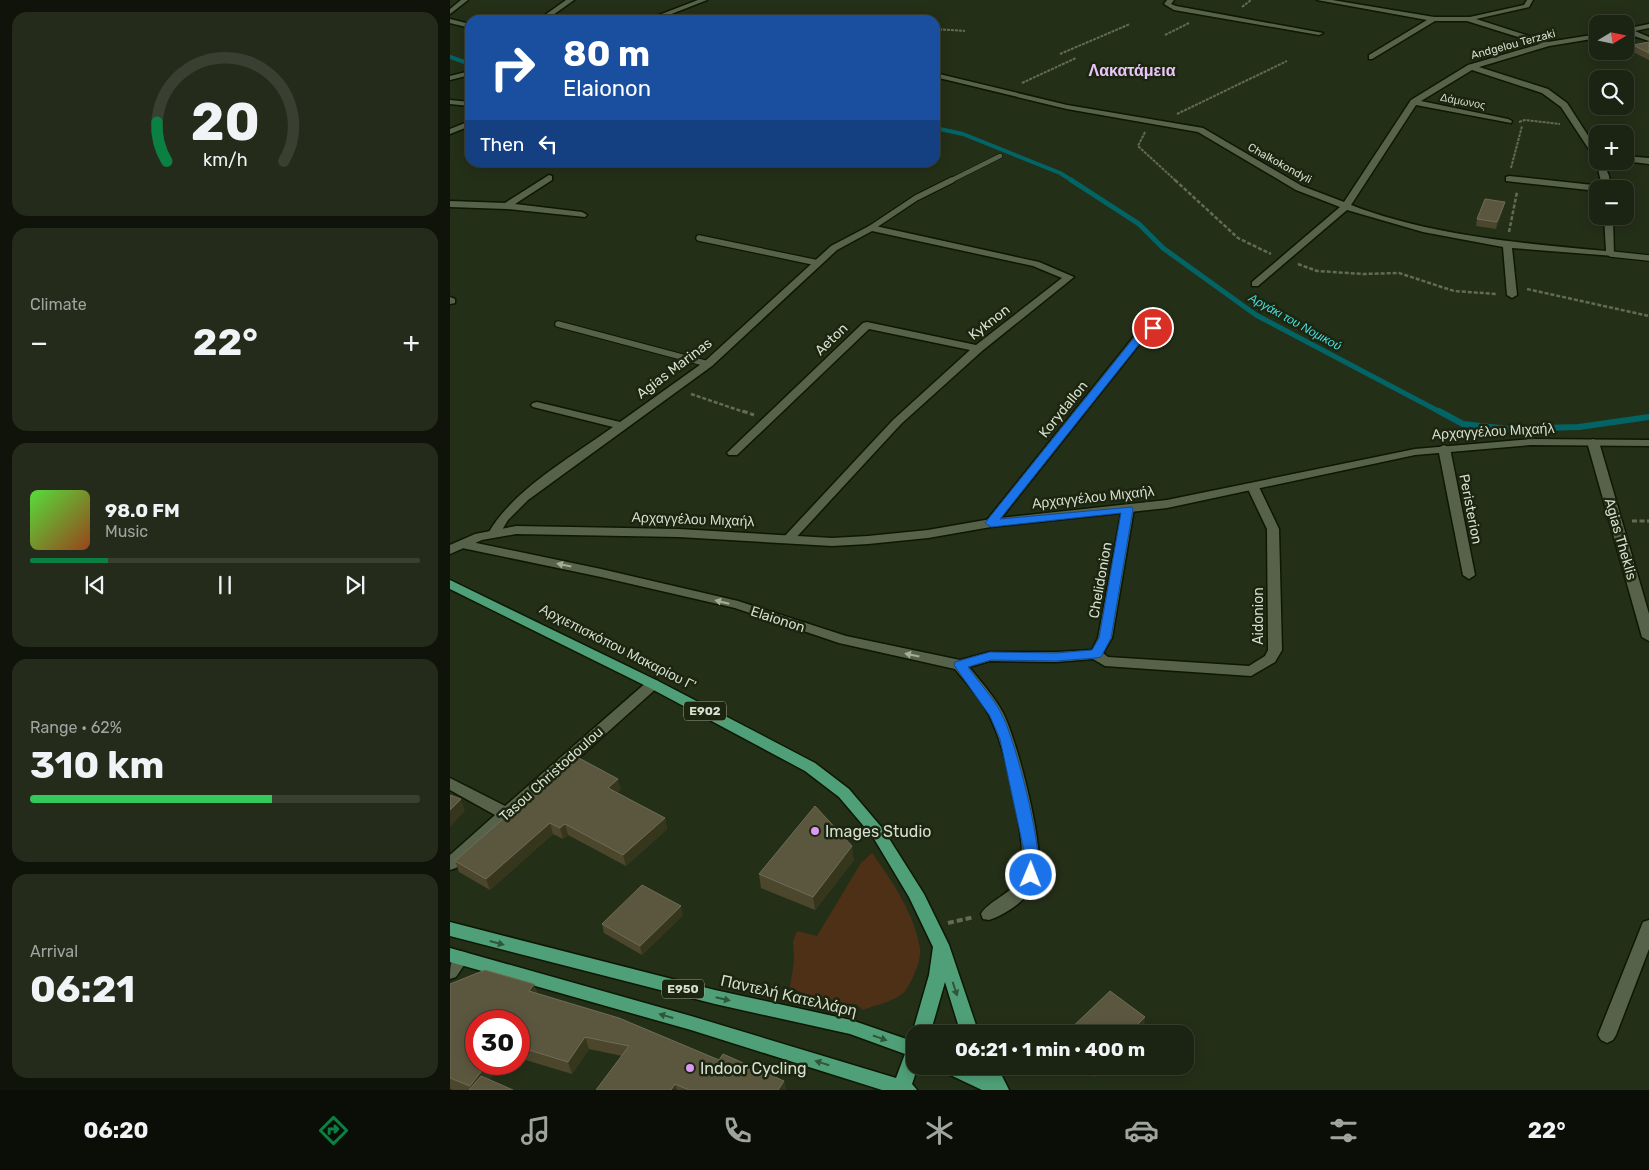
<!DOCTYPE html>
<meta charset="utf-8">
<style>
body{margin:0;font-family:Rubik,sans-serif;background:#242b1b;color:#f1f3f6;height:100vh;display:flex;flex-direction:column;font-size:19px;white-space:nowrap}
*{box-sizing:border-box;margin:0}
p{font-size:16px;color:#a0a49f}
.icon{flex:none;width:28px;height:28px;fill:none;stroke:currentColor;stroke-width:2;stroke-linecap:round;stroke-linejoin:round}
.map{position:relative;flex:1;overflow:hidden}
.side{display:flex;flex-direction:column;gap:12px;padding:12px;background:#0f130a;width:450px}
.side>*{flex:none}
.hud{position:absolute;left:15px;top:15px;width:475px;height:152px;border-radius:15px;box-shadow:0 2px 12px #0003,0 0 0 1px #394032;background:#1a4fa0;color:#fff;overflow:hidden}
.needle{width:32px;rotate:80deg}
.tools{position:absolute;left:1139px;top:15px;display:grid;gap:10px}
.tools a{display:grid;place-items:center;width:45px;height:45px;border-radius:10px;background:#1b2312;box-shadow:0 2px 12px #0003,0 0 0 1px #394032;font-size:25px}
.speed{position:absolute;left:15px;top:1010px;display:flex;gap:10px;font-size:25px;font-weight:700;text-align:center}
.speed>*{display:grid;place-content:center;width:65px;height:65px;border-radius:50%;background:#1b2312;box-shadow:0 2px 12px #0003,0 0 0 1px #394032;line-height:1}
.speed .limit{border:8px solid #d22;background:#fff;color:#111}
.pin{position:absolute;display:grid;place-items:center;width:42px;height:42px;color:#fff;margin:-21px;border:2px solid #fff;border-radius:50%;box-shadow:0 1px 5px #0007}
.me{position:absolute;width:55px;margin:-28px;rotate:1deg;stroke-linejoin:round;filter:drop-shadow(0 0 4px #0008)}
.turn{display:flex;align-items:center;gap:18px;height:105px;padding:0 15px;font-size:22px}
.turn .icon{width:65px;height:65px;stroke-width:2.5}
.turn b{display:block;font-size:35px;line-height:42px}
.then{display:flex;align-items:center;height:48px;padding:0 15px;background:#0003;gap:10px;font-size:19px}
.big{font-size:38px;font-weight:700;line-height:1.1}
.side .card{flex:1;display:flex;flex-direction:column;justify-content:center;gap:8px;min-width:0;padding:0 18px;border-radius:15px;background:#242b1b}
.side .dial{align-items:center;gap:0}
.dial svg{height:130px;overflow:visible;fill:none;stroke:#394032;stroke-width:7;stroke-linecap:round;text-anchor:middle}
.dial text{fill:#f1f3f6;stroke:none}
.song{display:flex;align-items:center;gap:15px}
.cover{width:60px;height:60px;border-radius:8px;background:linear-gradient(135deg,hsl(110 70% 55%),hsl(20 70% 35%))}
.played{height:5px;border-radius:2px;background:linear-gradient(90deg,#0b8043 20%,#394032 20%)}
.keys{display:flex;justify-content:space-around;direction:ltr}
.heat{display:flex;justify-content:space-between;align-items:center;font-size:28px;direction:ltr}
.charge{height:8px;border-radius:4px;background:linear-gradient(90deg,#34c759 62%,#394032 0)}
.trip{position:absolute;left:456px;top:1025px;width:288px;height:50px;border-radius:15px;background:#1b2312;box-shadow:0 2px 12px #0003,0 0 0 1px #394032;font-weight:700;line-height:50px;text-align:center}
.tabs{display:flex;height:80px;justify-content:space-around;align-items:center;background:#0b0e07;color:#a0a49f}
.tabs .icon{width:35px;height:35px}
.tabs .selected{color:#0b8043}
.tabs b{font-size:22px;color:#f1f3f6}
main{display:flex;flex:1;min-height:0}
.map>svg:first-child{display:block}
.green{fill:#4d3015}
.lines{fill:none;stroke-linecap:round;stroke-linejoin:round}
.stream-far2{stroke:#036466;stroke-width:4}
.stream-far1{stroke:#036466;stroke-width:5}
.stream{stroke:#036466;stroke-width:6}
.lane-far1-casing{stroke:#0d1703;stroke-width:5.5}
.lane-casing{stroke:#0d1703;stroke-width:8}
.street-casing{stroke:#0d1703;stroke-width:3}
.secondary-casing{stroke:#0d1703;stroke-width:3}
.primary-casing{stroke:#0d1703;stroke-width:3}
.path-far3{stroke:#616b56;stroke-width:2;stroke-dasharray:3 1;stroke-linecap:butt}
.path-far2{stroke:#616b56;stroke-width:2.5;stroke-dasharray:4 2;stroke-linecap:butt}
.path-far1{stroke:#616b56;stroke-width:3;stroke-dasharray:5 2.5;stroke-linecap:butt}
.path{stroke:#616b56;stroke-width:4;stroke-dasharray:6 3;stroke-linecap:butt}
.lane-far1{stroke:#56634a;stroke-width:4.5}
.lane{stroke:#56634a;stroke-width:5.5}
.street{fill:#56634a;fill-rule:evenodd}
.secondary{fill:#56634a;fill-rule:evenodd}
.primary{fill:#4fa078;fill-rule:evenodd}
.wall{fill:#4c462d}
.shaded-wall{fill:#36361d}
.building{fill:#5b573f;stroke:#6f6c56}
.oneway{fill:#a3ad9a}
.oneway2{fill:#305639}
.route{fill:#1a73e8;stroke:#114b97}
.poi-dot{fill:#dc99f4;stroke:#1b250f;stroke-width:2}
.labels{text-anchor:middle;stroke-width:5;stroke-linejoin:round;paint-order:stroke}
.far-street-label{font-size:11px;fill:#d7dfd0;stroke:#1b250f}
.far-water-label{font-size:12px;font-style:italic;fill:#46e1e6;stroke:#1b250f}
.shield{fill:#1b250f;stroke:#9fa796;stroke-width:1}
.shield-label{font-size:12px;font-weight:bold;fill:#d7dfd0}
.street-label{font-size:14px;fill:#d7dfd0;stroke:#1b250f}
.far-district-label{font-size:16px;font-weight:bold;fill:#eac5f8;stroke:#1b250f}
.near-poi-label{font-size:16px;fill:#d7dfd0;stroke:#1b250f;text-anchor:start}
.near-street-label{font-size:16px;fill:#d7dfd0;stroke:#1b250f}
</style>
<main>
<section class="side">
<div class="card dial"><svg viewBox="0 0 100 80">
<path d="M14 69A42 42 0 1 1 86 69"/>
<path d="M14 69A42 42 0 0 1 8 45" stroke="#0b8043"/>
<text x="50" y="56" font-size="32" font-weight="700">20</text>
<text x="50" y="72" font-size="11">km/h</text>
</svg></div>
<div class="card"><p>Climate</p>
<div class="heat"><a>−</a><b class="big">22°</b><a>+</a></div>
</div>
<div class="card">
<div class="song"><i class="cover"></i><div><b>98.0 FM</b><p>Music</p></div></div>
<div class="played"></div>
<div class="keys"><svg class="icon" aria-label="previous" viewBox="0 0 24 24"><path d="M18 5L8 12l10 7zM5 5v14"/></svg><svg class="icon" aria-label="pause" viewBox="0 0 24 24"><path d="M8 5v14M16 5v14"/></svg><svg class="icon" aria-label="next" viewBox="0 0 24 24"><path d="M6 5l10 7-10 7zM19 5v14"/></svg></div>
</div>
<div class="card"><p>Range · 62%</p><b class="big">310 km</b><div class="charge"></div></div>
<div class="card"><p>Arrival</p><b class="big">06:21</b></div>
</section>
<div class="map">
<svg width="1199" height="1090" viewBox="0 0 1199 1090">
<rect width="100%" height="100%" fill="#242f18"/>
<!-- green -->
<path class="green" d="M422,853C442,881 464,913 470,948C472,959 462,982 455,991C447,1001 425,1005 413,1010L406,1004L389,1003L376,997L365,999L340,987L344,961L343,941L347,931L367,936L411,863Z"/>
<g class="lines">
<!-- stream-far2 -->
<g class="stream-far2">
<path d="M0,57L20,64"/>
<path d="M485,128L513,134L610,173L623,181"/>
</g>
<!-- stream-far1 -->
<path class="stream-far1" d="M621,180L689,224L713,248L806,315L992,413"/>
<!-- stream -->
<path class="stream" d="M989,411L1013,424L1059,429L1129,427L1199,417"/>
<defs>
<path id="lane-far1" d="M500,181L550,156"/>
<g id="lane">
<path d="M421,228L466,198L502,180"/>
<path d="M249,238L368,263"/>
<path d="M1161,254L1199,258"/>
<path d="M108,324L258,364"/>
</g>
<g id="street">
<path d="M11,0H18L0,14V9Z"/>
<path d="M116,0H124L96,20H88Z"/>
<path d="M717,0H724L721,4L726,6L873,33L869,35L724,10L714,4Z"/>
<path d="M867,0H882L984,17H1020L1074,5L1077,0H1083L1079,7L1026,19L1098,42L1148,34V38L1099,46L1029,67L1098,89L1117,103L1148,151V161H1153L1159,176L1161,189H1148V191L1056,181V177L1059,176L1152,186L1146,160L1111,107L1092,93L1022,70L971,101L1058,119L1062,121L1061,123L966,105L901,205C982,236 1070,243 1156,251L1154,216H1163L1164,256L1062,248L1067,295L1062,298L1057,295L1053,247L973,232L897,210L808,286H802V282L890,207L846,190L748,132L617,109L485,77V73L617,105L753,128L852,186L894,202L961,100L1018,65L1090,44L1017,21H985L922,59H919V55L977,20Z"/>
<path d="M0,19L20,24V28L0,23Z"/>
<path d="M1199,24V28L1185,31L1199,37V41L1175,33V29Z"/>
<path d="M0,100L20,102V106L0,104Z"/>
<path d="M20,121V126L0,134V129Z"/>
<path d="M1175,156L1199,158V164L1174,161Z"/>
<path d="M99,175L102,176V180L65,204L132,212L137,215L135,217L57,209L0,207V201L55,203Z"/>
<path d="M421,225L589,262L624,277L532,351L451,424L342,542H334L332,539L443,420L520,350L419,329L287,455H279L277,453L279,451L413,323L417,322L526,345L612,278L583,266L422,231L387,250L262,366L78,500L58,520L49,535H41L39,532C64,489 123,456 163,427L83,407L81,405L83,403L87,402L170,422L254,362L381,246Z"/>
<path d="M0,297L5,299V303L0,304Z"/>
<path d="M715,318L719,319V323L694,338L545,526H537L535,523L537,520L686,334Z"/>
<path d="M1143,439L1149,442L1199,614V641L1192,637L1137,442Z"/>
<path d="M994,445L1000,448L1025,575L1019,579L1013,575L988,448Z"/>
<path d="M803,483L809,487L829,529L832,650L825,662L801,676L655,666L643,659L606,662L540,661L519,667C531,682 544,696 553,713C567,740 595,847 588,876C583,896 558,914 539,920L533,919L531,914C537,902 561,894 572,877C576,839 557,750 539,715C531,698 517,684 505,669L389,643L285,608L151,577L12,548L6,544L12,540L151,569L288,601L396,636L510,660L540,652H606L642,650L648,638L672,509L678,505L684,509L662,638L653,653L658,657L799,666L815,656L818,650L817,529L797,487Z"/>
<path d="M203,679L208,681L210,684L208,687L6,868L0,870V855L45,815L0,790V778L55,806L198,681Z"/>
<path d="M1199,920V949L1166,1035L1163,1040L1157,1043L1151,1040L1148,1035L1191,927L1193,922Z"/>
<path d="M11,951L17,953L19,958L6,977L0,979C0,967 0,956 11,951Z"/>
</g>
<g id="secondary">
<path d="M248,0H257L206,20H196Z"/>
<path d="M20,71V75L0,80V76Z"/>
<path d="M1081,439L1199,440V446L1081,445L965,455L717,508L541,527L478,538L418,544L382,546L229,537L66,534L32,540L0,554V545L25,534L66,526L229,529L382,538L418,536L478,530L541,519L717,500L965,449Z"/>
</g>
<g id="primary">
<path d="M0,580L208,681L365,763L399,789L433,829L474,894L499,945L529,1034H511L495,982L480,1034H465V1039L462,1034L479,975L483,947L459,897L423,837L389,797L355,771L198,687L0,589Z"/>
<path d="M0,922L265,990L401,1020L465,1042V1066H468L462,1084L467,1090H432L241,1030L0,962V948L241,1016L446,1078L455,1054L400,1034L265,1004L0,936Z"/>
<path d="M491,1066H518L531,1072L528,1066H547L559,1090H532L494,1072Z"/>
</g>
</defs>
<!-- lane-far1 casing -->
<use href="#lane-far1" class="lane-far1-casing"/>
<!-- lane casing -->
<use href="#lane" class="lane-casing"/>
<!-- street casing -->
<use href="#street" class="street-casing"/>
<!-- secondary casing -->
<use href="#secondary" class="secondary-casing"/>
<!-- primary casing -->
<use href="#primary" class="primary-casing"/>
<!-- path-far3 -->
<g class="path-far3">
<path d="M792,7L801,0"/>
<path d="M485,29L515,31"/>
<path d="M715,35L739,23"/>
<path d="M610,54L680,24"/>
<path d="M572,83L626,58"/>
<path d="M727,114L837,61"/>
<path d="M1069,122L1075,120L1110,124"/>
<path d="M695,132L688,146L726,181"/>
<path d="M1061,168L1072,126"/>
</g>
<!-- path-far2 -->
<g class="path-far2">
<path d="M725,180L788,238L821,254"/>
<path d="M1059,232L1067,192"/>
<path d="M848,264L867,271L914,274L949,273L1004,291L1047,294"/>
<path d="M1077,289L1199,316"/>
<path d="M241,394L297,413"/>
</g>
<!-- path-far1 -->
<g class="path-far1">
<path d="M293,411L304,415"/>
<path d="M1182,521H1199"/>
</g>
<!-- path -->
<path class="path" d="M498,923L524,917"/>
<!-- lane-far1 -->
<use href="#lane-far1" class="lane-far1"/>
<!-- lane -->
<use href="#lane" class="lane"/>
<!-- street -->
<use href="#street" class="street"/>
<!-- secondary -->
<use href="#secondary" class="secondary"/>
<!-- primary -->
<use href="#primary" class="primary"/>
</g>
<!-- wall -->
<g class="wall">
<path d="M1199,42V60L1181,51L1183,45Z"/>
<path d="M1055,202L1053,209L1046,229L1026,226L1027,219Z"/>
<path d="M171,790L167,793L215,818L217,829L176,866L118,835L113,839L103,834L40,890L9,872L5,861Z"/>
<path d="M404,860L365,910L311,888L309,874Z"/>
<path d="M233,915L192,955L154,933L152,924Z"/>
<path d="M0,984H84L87,993L269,1060L334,1081L336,1090H146L172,1056L139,1049L122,1074L69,1058V1021L26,1064H51L39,1079L63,1090H4L0,1089Z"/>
<path d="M629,1066H654L644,1077Z"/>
</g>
<!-- shaded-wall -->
<g class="shaded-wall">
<path d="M1055,202L1053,209L1046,229L1047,222Z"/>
<path d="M168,779L171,790L161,798L158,788Z"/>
<path d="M11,799L15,811L0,827V810Z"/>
<path d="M215,818L217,829L176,866L173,855Z"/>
<path d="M100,823L103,834L40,890L36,879Z"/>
<path d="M115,824L118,835L113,839L110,828Z"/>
<path d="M402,846L404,860L365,910L363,897Z"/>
<path d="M231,906L233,915L192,955L190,946Z"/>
<path d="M84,984L88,996L79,991Z"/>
<path d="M695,1017L694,1026L687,1034H678Z"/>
<path d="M135,1037L139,1049L122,1074L118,1062Z"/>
<path d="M37,1064H51L32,1090H22L20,1086Z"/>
<path d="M646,1066H654L644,1077V1068Z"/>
<path d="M334,1081L336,1090H328Z"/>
<path d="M225,1084L227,1090H221Z"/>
</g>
<!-- building -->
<g class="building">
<path d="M1199,42V53L1183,45Z"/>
<path d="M1035,199L1055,202L1047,222L1027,219Z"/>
<path d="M129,758L168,779L158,788L215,818L173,855L115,824L110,828L100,823L36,879L5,861L69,805Z"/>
<path d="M0,795L11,799L0,810Z"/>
<path d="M365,806L402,846L363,897L309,874Z"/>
<path d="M192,885L231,906L190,946L152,924Z"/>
<path d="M35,970L84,984L79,991L169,1018L269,1060L273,1054L334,1081L328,1090H239L225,1084L221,1090H146L179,1046L135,1037L118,1062L69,1047V1021H26V1064H37L20,1086L0,1078V984Z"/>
<path d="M660,991L695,1017L678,1034H615Z"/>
<path d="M31,1076L63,1090H19Z"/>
</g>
<!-- one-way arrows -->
<defs><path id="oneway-solid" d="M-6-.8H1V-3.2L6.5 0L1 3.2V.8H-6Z" transform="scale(1.25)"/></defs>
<g class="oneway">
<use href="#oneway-solid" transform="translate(114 565) rotate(-168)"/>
<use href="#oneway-solid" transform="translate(272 602) rotate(-166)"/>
<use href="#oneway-solid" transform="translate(462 655) rotate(-168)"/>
</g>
<g class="oneway2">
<use href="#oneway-solid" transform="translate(47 943) rotate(15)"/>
<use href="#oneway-solid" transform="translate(505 989) rotate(72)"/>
<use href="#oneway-solid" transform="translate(273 999) rotate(13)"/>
<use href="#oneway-solid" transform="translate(216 1016) rotate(-164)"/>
<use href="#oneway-solid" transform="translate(430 1038) rotate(19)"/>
<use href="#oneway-solid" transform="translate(372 1063) rotate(-163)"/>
</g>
<!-- route -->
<path class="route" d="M699,327L707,328L694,338L550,519L682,507L683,509L661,638L651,657L646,658L606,661L541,660L518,667C529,683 545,699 553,717C565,740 597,859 586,879H576L574,875V851L550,739L540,716L504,665L505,662L540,652L606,653L642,650L649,638L671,513L541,527L535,523L687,334Z"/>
<!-- markers -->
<g class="poi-dot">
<circle cx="365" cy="831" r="5"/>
<circle cx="240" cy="1068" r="5"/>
</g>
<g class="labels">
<!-- far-street labels -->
<g class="far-street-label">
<text transform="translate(1063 44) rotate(-15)" y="4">Andgelou Terzaki</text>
<text transform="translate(1013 101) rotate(11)" y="4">Δάμωνος</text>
<text transform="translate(830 163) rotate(29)" y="4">Chalkokondyli</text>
</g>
<!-- far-water labels -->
<g class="far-water-label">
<text transform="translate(845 322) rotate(29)" y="4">Αργάκι του Νομικού</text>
</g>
<!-- shield labels -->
<g class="shield">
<rect x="234" y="701.5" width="42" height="19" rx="4"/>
<rect x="212" y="979.5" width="42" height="19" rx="4"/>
</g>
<g class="shield-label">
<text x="255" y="715">E902</text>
<text x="233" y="993">E950</text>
</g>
<!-- street labels -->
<g class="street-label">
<text transform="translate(539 322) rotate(-38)" y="5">Kyknon</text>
<text transform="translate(381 339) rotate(-44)" y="5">Aeton</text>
<text transform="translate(224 368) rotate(-37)" y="5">Agias Marinas</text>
<text transform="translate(613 409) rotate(-51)" y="5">Korydallon</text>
<text transform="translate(1043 431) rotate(-3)" y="5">Αρχαγγέλου Μιχαήλ</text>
<text transform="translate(643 497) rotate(-6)" y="5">Αρχαγγέλου Μιχαήλ</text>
<text transform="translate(1021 509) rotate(79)" y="5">Peristerion</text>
<text transform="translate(243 519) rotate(2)" y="5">Αρχαγγέλου Μιχαήλ</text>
<text transform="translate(1171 539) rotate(74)" y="5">Agias Theklis</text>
<text transform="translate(650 580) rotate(-80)" y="5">Chelidonion</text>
<text transform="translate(808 616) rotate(-90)" y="5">Aidonion</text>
<text transform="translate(328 619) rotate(18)" y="5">Elaionon</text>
<text transform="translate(168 647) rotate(27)" y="5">Αρχιεπισκόπου Μακαρίου Γ'</text>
<text transform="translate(101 774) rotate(-42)" y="5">Tasou Christodoulou</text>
</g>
<!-- far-district labels -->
<g class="far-district-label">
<text x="682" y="76">Λακατάμεια</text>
</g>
<!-- near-poi labels -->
<g class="near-poi-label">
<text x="375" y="837">Images Studio</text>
<text x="250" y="1074">Indoor Cycling</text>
</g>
<!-- near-street labels -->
<g class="near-street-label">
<text transform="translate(339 995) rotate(13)" y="6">Παντελή Κατελλάρη</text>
</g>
</g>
</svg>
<div class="tools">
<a><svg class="needle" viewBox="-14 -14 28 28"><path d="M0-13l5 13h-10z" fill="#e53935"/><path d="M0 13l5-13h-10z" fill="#a0a49f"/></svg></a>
<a><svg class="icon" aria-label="search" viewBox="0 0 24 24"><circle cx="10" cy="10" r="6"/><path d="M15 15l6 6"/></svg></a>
<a>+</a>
<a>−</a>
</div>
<div class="speed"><div class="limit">30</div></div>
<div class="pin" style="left:703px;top:328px;background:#d93025"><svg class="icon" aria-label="arrive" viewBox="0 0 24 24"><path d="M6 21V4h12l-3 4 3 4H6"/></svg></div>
<svg class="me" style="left:581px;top:875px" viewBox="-20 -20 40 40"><circle r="17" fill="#1a73e8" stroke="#fff" stroke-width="3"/><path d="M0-11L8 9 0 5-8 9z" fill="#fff"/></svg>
<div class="trip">06:21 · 1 min · 400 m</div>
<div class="hud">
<div class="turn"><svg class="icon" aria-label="right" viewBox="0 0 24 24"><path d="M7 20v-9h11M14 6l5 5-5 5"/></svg><div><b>80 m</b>Elaionon</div></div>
<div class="then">Then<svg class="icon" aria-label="left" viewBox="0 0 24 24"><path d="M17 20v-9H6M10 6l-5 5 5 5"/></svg></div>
</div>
</div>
</main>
<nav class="tabs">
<b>06:20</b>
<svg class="icon selected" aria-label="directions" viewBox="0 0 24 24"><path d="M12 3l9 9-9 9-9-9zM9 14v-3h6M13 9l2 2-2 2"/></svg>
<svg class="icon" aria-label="music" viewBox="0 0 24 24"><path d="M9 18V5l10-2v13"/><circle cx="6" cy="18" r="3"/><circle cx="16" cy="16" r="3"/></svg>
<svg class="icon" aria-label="phone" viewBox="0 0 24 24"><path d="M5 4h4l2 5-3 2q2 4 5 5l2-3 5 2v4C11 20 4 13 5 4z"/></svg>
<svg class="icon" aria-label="climate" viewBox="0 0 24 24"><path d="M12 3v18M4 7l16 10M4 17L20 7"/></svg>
<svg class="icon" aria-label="car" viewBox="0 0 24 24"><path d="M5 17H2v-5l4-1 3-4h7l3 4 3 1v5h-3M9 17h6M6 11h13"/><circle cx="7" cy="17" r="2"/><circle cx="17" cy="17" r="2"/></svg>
<svg class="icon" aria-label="filters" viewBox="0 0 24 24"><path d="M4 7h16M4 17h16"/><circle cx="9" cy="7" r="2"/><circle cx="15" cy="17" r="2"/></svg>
<b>22°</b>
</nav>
